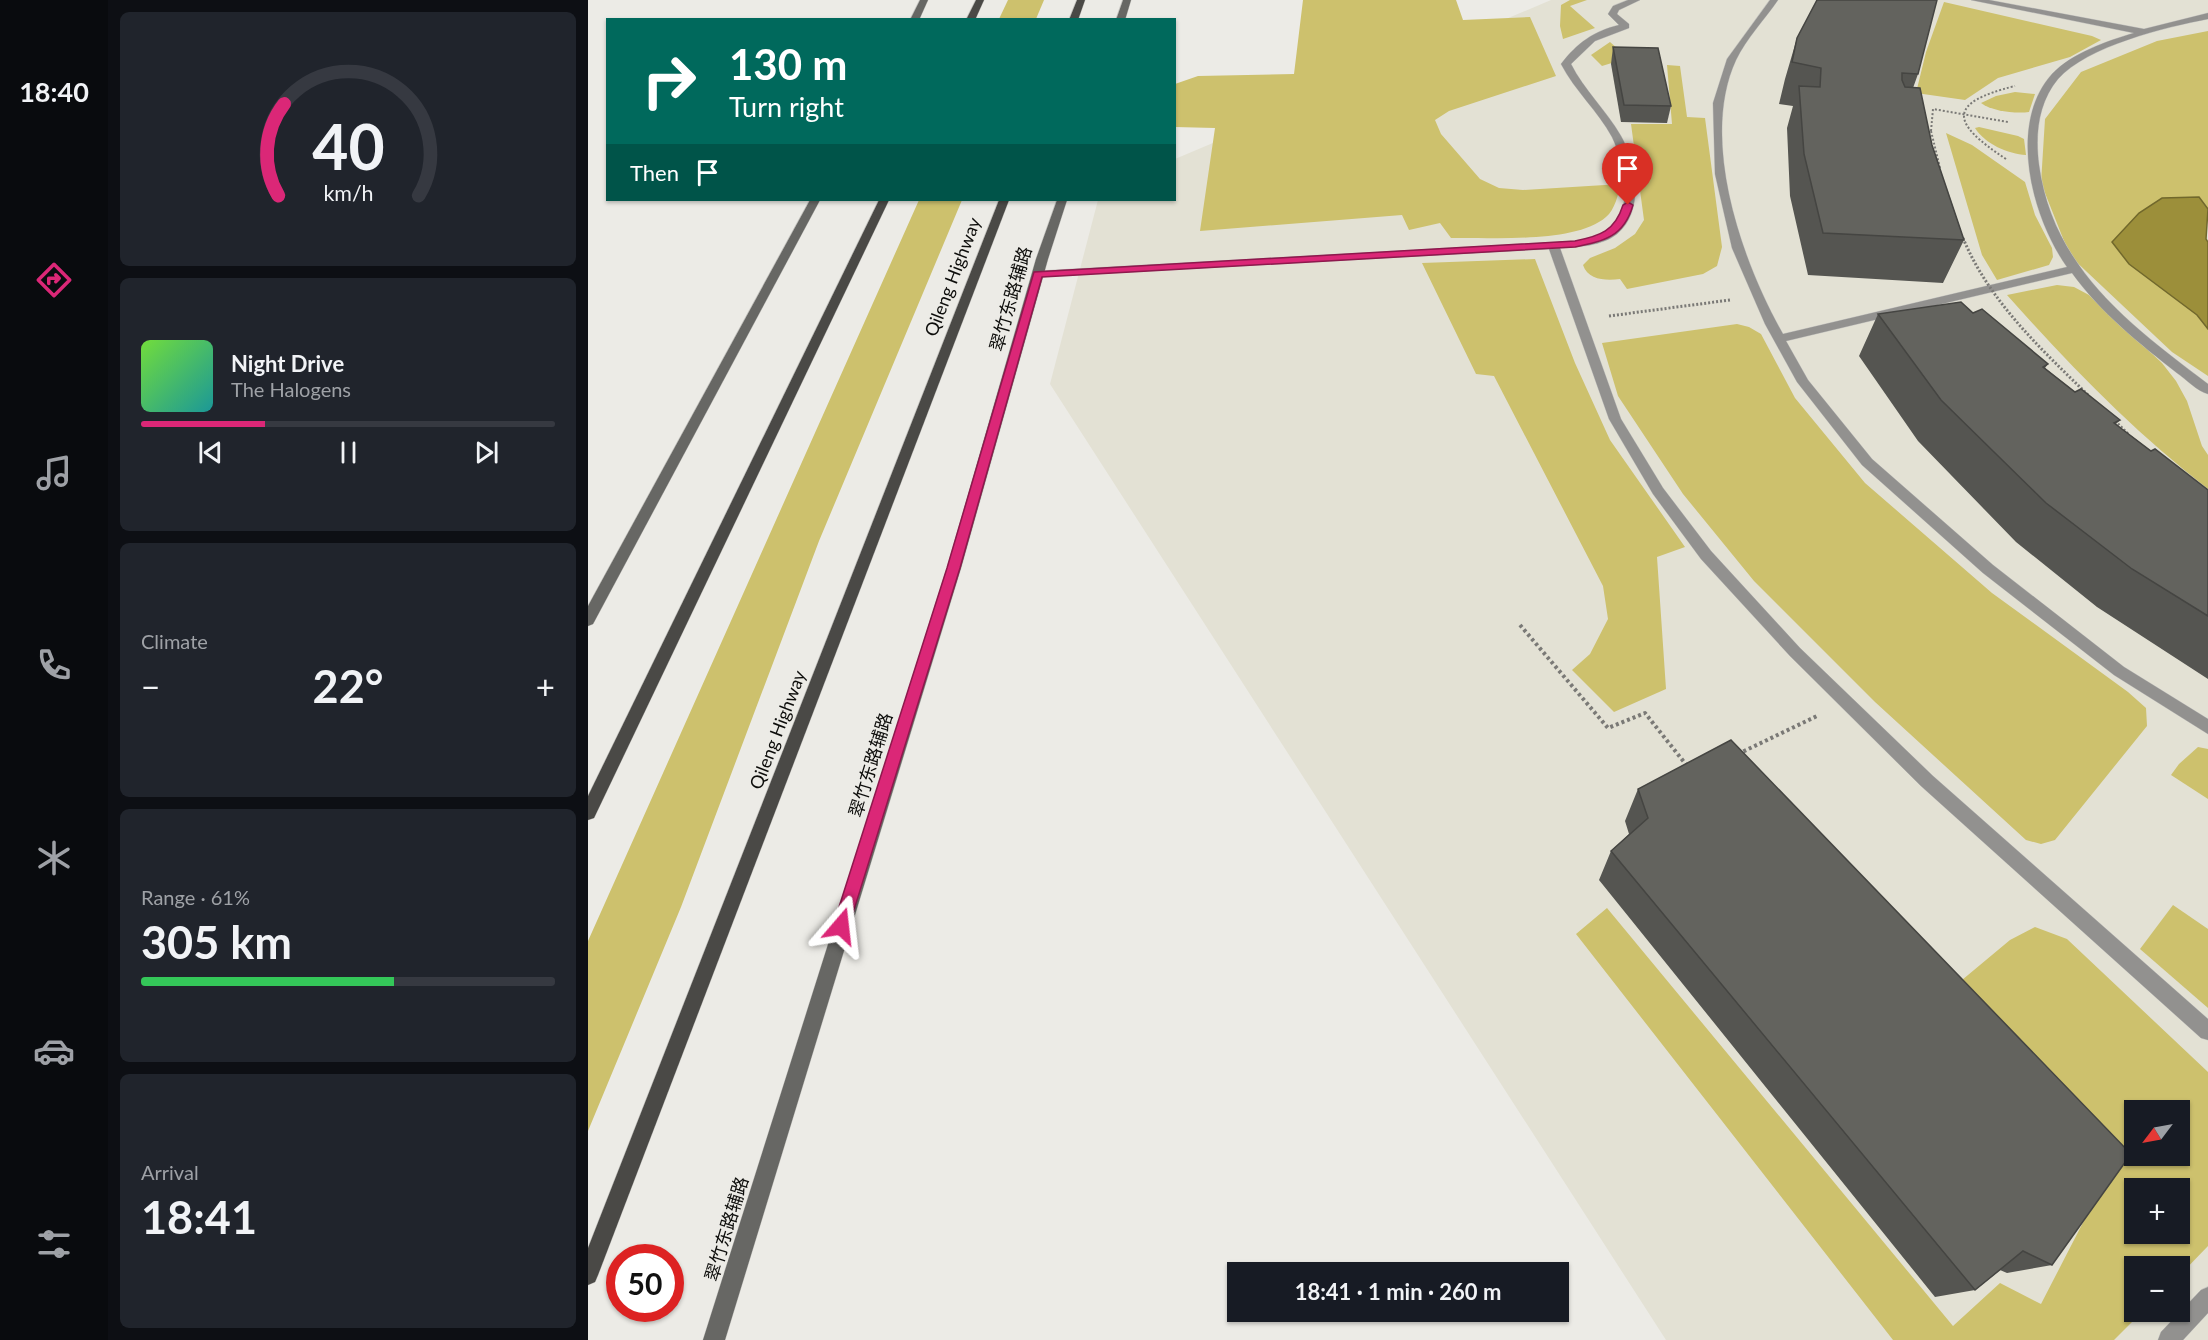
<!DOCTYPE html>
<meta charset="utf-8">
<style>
body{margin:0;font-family:Lato,"Noto Sans SC",sans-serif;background:#20242c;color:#f1f3f6;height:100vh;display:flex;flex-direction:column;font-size:22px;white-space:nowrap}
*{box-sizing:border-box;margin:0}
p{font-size:20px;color:#9ea1a6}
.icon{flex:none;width:33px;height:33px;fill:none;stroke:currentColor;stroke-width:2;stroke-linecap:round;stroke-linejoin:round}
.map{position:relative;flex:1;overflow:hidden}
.panel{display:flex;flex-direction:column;gap:12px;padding:12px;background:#0d0f14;width:480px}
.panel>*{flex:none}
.hud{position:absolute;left:18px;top:18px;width:570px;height:183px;border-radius:0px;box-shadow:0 2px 4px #0004;background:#00695c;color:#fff;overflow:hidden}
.needle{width:39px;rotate:238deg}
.buttons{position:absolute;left:1536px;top:1100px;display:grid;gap:12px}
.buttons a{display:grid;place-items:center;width:66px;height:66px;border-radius:0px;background:#171b24;box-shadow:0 2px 4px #0004;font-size:30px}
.speed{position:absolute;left:18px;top:1244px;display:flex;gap:12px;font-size:30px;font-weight:700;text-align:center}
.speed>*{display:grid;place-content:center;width:78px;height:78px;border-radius:50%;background:#171b24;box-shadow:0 2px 4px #0004;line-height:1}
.speed .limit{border:9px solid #d22;background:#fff;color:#111}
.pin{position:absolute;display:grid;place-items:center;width:51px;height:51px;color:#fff;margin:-62px -26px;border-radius:50% 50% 50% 0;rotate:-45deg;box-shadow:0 0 6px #0007}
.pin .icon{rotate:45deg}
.me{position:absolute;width:66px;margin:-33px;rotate:17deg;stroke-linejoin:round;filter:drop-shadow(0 0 4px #0008)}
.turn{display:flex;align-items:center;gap:21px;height:126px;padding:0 24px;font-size:27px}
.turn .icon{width:78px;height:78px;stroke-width:2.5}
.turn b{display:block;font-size:42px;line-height:51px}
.then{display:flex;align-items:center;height:57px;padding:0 24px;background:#0003;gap:12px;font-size:22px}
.big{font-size:45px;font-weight:700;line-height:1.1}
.panel .tile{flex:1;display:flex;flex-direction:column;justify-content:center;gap:9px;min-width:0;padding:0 21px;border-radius:9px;background:#20242c}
.panel .dial{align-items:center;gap:0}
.dial svg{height:156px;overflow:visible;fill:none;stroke:#363941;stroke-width:7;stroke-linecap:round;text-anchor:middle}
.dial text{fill:#f1f3f6;stroke:none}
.song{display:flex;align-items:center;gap:18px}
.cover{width:72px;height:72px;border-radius:9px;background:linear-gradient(135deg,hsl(100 70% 55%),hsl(180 70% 35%))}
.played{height:6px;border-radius:3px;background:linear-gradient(90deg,#db2777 30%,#363941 30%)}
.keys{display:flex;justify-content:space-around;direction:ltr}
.heat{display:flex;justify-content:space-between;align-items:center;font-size:33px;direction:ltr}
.charge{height:9px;border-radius:4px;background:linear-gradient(90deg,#34c759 61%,#363941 0)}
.trip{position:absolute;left:639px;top:1262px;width:342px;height:60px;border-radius:0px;background:#171b24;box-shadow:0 2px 4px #0004;font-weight:700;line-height:60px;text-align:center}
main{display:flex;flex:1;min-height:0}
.tab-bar{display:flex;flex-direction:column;width:108px;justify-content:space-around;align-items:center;background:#090b0e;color:#9ea1a6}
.tab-bar .icon{width:42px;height:42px}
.tab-bar .current{color:#db2777}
.tab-bar b{font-size:27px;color:#f1f3f6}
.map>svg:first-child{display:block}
.built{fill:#e3e1d4;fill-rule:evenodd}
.green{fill:#cdc16d;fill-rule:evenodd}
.water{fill:#9c8f3a;stroke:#71682c;stroke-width:1.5}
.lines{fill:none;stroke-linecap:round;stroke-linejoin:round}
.service-casing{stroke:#c8c7c3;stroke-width:1}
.secondary-casing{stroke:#c8c7c3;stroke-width:1}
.primary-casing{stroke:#c8c7c3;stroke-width:1}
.path-far2{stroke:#7a7976;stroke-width:2;stroke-dasharray:2 2;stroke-linecap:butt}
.path-far1{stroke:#7a7976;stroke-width:3;stroke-dasharray:2 2;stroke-linecap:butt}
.path{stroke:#7a7976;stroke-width:4;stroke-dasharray:3 3;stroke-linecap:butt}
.service{fill:#92918f;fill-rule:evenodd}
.secondary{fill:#676764;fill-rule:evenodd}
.primary{fill:#4a4946;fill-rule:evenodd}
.path-bridge-far1{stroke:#7a7976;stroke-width:2;stroke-dasharray:2 2;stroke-linecap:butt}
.path-bridge{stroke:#7a7976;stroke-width:3;stroke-dasharray:2 2;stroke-linecap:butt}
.wall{fill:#555551}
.building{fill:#63635e;stroke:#454542;stroke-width:1.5}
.route{fill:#db2777;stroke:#8e194d;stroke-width:1.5}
.labels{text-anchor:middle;stroke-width:4.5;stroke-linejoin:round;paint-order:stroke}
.street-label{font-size:18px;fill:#0d0d0b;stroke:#ecebe6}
</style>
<main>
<nav class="tab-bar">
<b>18:40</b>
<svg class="icon current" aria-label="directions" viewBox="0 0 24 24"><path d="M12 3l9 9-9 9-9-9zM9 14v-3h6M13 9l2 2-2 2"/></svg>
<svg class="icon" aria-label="music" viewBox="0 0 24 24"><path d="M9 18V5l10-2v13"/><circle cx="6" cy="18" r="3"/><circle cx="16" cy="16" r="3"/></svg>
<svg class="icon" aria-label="phone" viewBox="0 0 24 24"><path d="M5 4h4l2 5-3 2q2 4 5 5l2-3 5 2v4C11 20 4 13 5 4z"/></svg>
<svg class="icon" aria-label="climate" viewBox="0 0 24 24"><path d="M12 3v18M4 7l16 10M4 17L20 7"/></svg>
<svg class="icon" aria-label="car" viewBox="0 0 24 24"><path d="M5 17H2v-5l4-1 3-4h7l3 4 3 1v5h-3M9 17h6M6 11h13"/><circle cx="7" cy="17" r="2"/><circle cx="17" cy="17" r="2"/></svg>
<svg class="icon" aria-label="filters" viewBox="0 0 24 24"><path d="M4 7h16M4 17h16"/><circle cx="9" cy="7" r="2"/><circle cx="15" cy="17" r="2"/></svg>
</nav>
<section class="panel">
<div class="tile dial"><svg viewBox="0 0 100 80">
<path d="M14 69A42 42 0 1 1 86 69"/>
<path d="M14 69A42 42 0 0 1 17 22" stroke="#db2777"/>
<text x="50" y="56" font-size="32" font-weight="700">40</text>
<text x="50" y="72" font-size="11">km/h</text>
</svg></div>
<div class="tile">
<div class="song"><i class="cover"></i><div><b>Night Drive</b><p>The Halogens</p></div></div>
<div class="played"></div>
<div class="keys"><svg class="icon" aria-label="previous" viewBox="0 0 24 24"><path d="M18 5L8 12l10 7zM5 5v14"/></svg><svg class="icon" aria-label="pause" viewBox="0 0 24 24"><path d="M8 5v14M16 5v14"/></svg><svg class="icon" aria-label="next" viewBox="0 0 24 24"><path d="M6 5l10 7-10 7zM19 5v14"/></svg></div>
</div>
<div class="tile"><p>Climate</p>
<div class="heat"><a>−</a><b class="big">22°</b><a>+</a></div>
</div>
<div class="tile"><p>Range · 61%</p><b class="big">305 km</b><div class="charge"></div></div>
<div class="tile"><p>Arrival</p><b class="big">18:41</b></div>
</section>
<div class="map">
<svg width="1620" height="1340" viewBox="0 0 1620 1340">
<rect width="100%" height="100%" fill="#ecebe6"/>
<!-- built -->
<path class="built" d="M963,0H1620V1340H1078L462,384L510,200H586L587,159ZM1546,1110H1592V1155H1546ZM1546,1188H1592V1233H1546ZM1546,1266H1592V1311H1546Z"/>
<!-- green -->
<g class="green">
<path d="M420,0H456L448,19H411Z"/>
<path d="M715,0H868L875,20L942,17L968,76L861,111L847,120L853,134L892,179L911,188L935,190L1033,184C1030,194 1027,210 1018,217C987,244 904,237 863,238L852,223L821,230L814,215L612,231L627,128L587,127V84L610,76L706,74Z"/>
<path d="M982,0H999L982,6L1007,28L975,39L972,26L973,5Z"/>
<path d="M1356,2L1504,36L1513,40L1482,57L1410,78L1377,100L1328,93L1338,52Z"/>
<path d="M1620,31V209L1611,197L1541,264L1609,315L1620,329V376L1584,352L1482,256L1453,183L1457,119L1493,72L1569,41Z"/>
<path d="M1022,42L1040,58L1014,66L1003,55Z"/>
<path d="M1079,65L1092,66L1099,117L1117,118L1134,247L1129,266L1115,274L1039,289L1032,279C1018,281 1000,280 995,265L1002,258L1027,248L1047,234L1056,220L1043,124H1084Z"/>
<path d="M1427,92L1447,94L1441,112C1428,114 1403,111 1393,103L1408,96Z"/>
<path d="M1391,127L1430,136L1436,139L1438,155C1420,154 1397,144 1387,128Z"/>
<path d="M1358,133L1384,145L1437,182L1447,215L1464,248L1465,257L1461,265L1409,280L1394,255Z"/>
<path d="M331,200H374L231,541L93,907L0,1131V941Z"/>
<path d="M947,259L987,363L1022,440L1097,547L1069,557L1078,689L1026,712L984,670L1002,654L1020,619L1015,586L906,376L888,374L834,263Z"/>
<path d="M1469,285L1486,287L1501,295L1574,363L1588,381L1599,401L1614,446L1620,455V489C1546,432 1481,365 1419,295Z"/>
<path d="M1149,324L1161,327L1173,334L1207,398L1277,483L1404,593L1540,692L1558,708L1559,726L1467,840L1453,844L1438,840L1287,702L1166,581L1095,494L1030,396L1014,343Z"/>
<path d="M1610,747L1620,749V799L1583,775L1591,764Z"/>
<path d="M1585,905L1620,929V1008L1552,949Z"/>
<path d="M1019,908L1365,1326L1412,1283L1453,1304L1518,1178L1374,980L1422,940L1447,927L1479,939L1620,1072V1246L1592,1275V1266H1546V1311H1555L1526,1340H1305L988,934ZM1546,1110H1592V1155H1546ZM1546,1188H1592V1233H1546Z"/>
</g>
<!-- water -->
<path class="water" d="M1611,197L1620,209L1618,239L1620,242V329L1609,315L1541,264L1524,242L1551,213L1574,198Z"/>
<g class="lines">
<defs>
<g id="service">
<path d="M1040,0H1052L1031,10L1029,14L1041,24V28L1007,41L983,64C996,90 1018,110 1033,136C1048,163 1057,211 1029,234C1014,246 990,247 972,248L1033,419L1075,488L1123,551L1212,648L1345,776L1620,1019V1040L1613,1038L1333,786L1202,656L1113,559L1065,494L1021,419L961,249L450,277L444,274L450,271L986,241C998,239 1012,237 1021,229C1047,209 1036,162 1024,137C1010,111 987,91 973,64C989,43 1006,31 1031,25L1020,14L1025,6Z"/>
<path d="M1182,0H1190C1177,19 1158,39 1148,60C1111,140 1154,262 1195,334L1479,267C1444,218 1419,124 1464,74C1484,53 1519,41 1546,33L1383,0H1401L1556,29L1620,13V19C1578,27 1499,46 1470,79C1450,103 1447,135 1451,165C1465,268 1542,325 1620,384V394C1609,391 1599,380 1589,373C1552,344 1512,312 1484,273L1198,341L1220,380L1284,459L1405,565L1536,667L1620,719V734L1526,675L1395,573L1274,465L1209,382L1177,324L1144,248L1127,174L1125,103L1139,59Z"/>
<path d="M1620,1287V1313L1595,1340H1570L1573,1332L1613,1290Z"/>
</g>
<g id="secondary">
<path d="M332,0H340L331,20H322Z"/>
<path d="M535,0H543L537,20H528Z"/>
<path d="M222,200H232L5,624L0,626V606Z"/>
<path d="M469,200H479L460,259L373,568L137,1340H115L359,568L448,259Z"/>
</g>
<g id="primary">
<path d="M388,0H396L387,20H378Z"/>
<path d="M489,0H497L490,20H481Z"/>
<path d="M291,200H301L6,818L0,820V796Z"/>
<path d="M411,200H421L10,1275L7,1282L0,1285V1248Z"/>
</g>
</defs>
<!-- service casing -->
<use href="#service" class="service-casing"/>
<!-- secondary casing -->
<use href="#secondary" class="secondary-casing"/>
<!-- primary casing -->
<use href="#primary" class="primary-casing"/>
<!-- path-far2 -->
<g class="path-far2">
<path d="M1343,131L1345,109L1420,122"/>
<path d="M1418,159C1363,123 1358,103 1427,86"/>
</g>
<!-- path-far1 -->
<path class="path-far1" d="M1021,316L1142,300"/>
<!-- path -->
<g class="path">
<path d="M932,625L1020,728L1057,713L1100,767"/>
<path d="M1150,754L1229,716"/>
</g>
<!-- service -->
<use href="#service" class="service"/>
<!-- secondary -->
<use href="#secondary" class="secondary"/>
<!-- primary -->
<use href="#primary" class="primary"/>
<!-- path-bridge-far1 -->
<path class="path-bridge-far1" d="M1343,131L1352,168"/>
<!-- path-bridge -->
<g class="path-bridge">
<path d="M1375,238C1401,301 1452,348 1500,395"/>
<path d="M1527,421L1541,435"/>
</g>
</g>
<!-- wall -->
<g class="wall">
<path d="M1209,38L1330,74L1325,88L1376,240L1355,283L1220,275L1202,196L1199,128L1205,106L1191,104L1197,79Z"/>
<path d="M1025,47L1083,106L1079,123L1033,122L1023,64Z"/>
<path d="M1385,313L1460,364L1457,368L1487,392L1532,420L1528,424L1563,451L1620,490V679L1509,607L1428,542L1330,441L1271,356L1290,314Z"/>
<path d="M1050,789L1464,1265L1419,1273L1412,1270L1387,1290L1347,1297L1011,880L1023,851L1041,834L1037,821Z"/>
</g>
<!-- building -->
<g class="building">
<path d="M1229,0H1349L1330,74L1314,73V80L1317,87L1332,88L1344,145L1376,240L1235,233L1216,154L1211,86L1232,87L1233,68L1204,62L1209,38Z"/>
<path d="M1025,47L1070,48L1083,106L1036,105Z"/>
<path d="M1373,302L1385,313L1394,309L1460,364L1455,367L1487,392L1493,389L1532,420L1526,423L1563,451L1567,449L1620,490V616L1544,569L1458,503L1353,400L1290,314Z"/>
<path d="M1143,740L1543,1154L1464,1265L1435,1251L1387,1290L1023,851L1060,818L1050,789Z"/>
</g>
<!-- route -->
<path class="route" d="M1040,202L1045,205C1036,237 1016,241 987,247L454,277L372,568L261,926L259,931L253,933L248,931L245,926L359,568L446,272L987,241C1012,236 1027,231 1035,205Z"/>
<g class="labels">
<!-- street labels -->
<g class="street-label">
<text transform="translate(365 277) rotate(-69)" y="6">Qileng Highway</text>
<text transform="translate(423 299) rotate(-74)" y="6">翠竹东路辅路</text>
<text transform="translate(190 730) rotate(-69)" y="6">Qileng Highway</text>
<text transform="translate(283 765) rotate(-73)" y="6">翠竹东路辅路</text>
<text transform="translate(139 1229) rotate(-73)" y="6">翠竹东路辅路</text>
</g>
</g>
</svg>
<div class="buttons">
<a><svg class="needle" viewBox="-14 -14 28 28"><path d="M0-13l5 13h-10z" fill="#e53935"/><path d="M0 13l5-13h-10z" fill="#9ea1a6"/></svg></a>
<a>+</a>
<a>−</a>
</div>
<div class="speed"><div class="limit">50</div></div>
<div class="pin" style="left:1040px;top:205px;background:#d93025"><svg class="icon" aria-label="arrive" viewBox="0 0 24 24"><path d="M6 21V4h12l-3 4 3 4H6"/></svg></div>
<svg class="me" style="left:253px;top:926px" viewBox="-20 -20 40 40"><path d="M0-17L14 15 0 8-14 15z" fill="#db2777" stroke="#fff" stroke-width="4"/></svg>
<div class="trip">18:41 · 1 min · 260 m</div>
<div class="hud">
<div class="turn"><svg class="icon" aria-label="right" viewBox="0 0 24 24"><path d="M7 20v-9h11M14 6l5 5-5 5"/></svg><div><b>130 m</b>Turn right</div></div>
<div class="then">Then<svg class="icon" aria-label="arrive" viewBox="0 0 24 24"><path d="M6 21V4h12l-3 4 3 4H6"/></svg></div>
</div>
</div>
</main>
